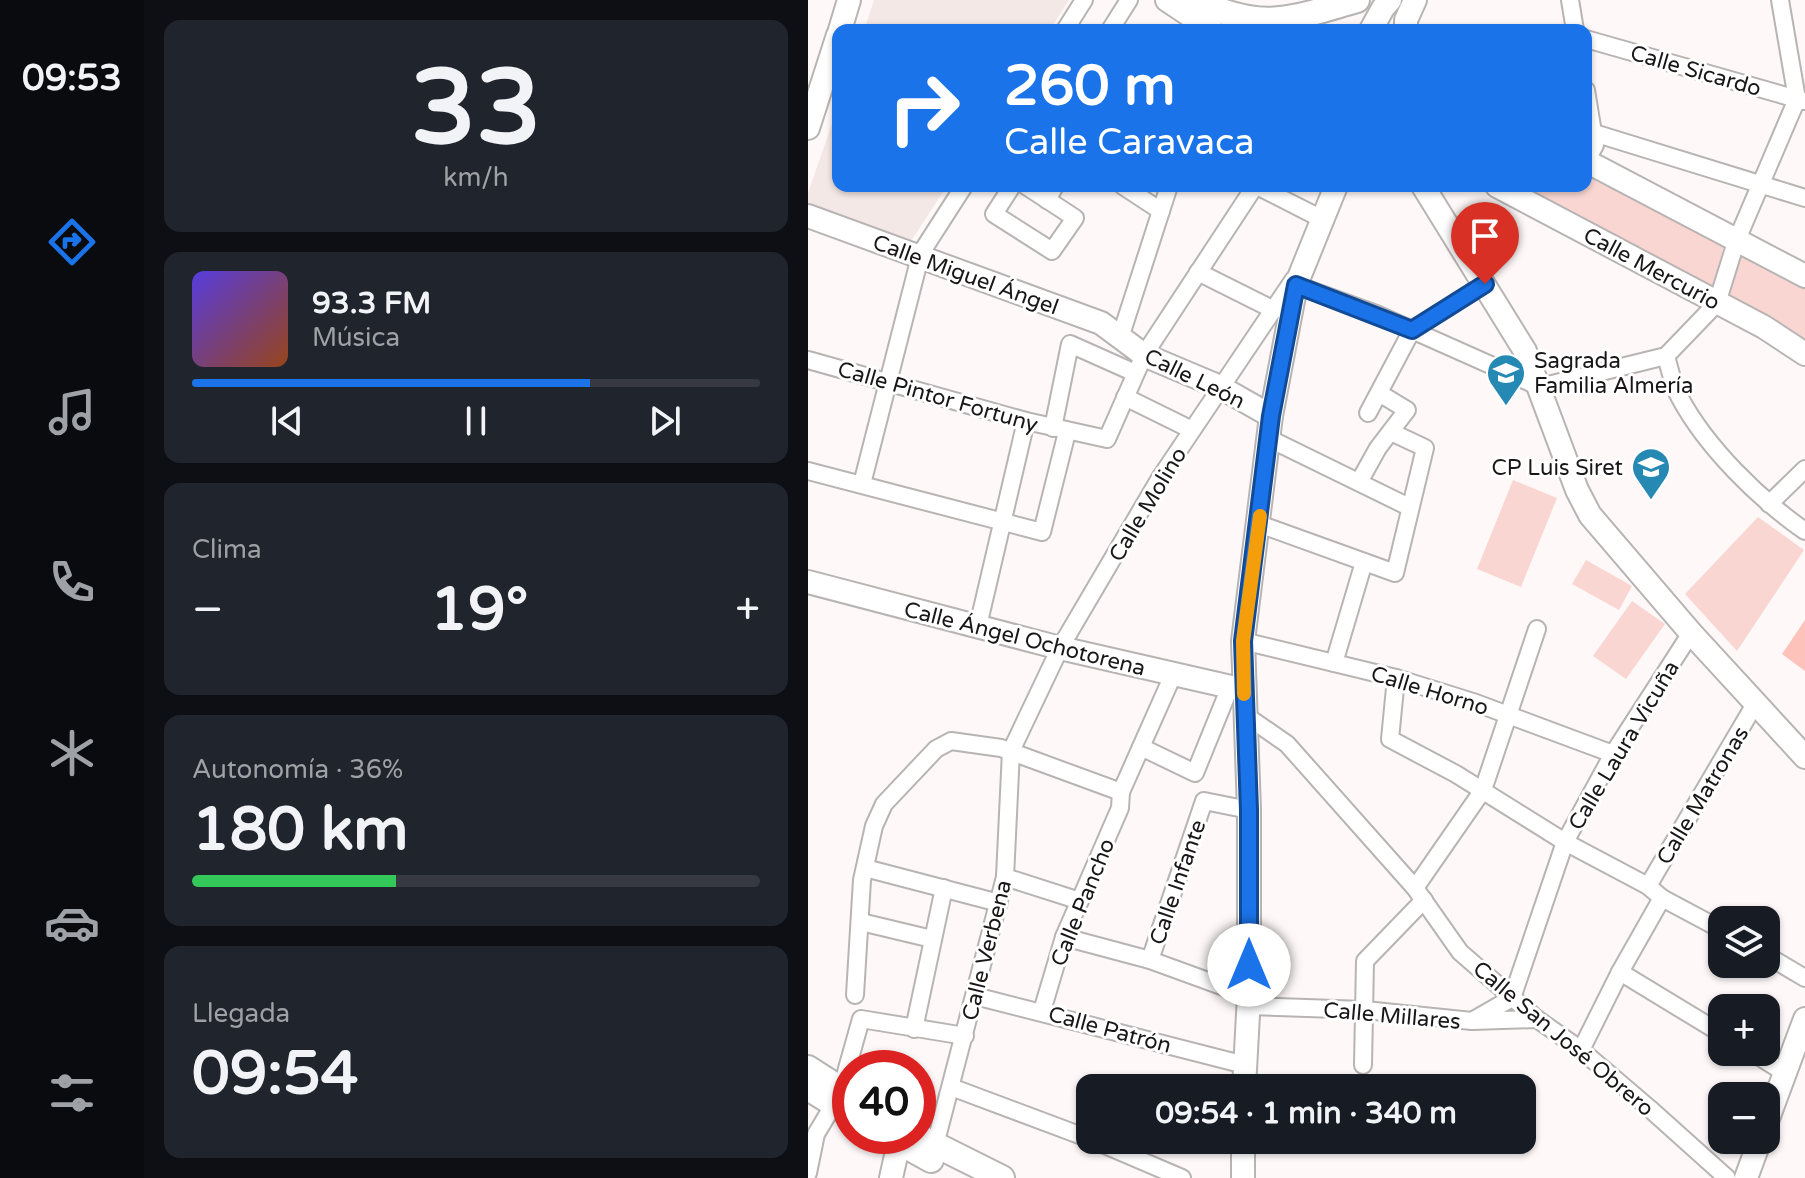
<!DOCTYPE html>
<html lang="es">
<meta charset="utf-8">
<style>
body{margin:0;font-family:"Varela Round",sans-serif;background:#20242c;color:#f1f3f6;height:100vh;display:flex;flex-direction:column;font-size:30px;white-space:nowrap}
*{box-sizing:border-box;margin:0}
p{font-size:26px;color:#9ea1a6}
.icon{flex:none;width:44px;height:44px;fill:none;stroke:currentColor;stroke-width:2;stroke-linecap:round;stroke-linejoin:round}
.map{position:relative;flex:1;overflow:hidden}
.panel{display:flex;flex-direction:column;gap:20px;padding:20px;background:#0d0f14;width:664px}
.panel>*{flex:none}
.guide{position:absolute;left:24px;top:24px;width:760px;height:168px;border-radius:16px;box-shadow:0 2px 6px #0004;background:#1a73e8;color:#fff;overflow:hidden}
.buttons{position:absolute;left:900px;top:906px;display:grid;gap:16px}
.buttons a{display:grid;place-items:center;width:72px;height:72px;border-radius:16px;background:#171b24;box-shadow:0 2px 6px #0004;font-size:40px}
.speed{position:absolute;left:24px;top:1050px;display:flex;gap:16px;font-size:40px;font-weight:700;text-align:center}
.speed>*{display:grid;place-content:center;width:104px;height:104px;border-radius:50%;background:#171b24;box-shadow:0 2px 6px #0004;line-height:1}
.speed .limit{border:12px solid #d22;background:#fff;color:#111}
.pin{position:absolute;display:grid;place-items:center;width:68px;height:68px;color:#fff;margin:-82px -34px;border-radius:50% 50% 50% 0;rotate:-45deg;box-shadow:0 0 8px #0007}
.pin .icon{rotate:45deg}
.me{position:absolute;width:88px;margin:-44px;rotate:0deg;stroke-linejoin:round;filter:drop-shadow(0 0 6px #0008)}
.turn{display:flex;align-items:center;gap:28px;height:168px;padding:0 40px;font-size:36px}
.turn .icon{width:104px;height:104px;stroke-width:2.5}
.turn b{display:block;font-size:56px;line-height:68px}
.big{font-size:60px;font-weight:800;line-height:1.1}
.panel .widget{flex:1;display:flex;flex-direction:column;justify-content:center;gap:12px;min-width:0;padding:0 28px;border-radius:16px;background:#20242c}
.panel .dial{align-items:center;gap:0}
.dial b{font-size:104px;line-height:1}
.song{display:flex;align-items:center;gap:24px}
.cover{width:96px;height:96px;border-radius:12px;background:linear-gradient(135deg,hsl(250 70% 55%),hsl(20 70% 35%))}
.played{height:8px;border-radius:4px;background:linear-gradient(90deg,#1a73e8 70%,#363941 70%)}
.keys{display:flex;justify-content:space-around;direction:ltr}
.heat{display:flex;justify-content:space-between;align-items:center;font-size:44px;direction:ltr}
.charge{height:12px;border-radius:6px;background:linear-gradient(90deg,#34c759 36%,#363941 0)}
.trip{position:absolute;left:268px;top:1074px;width:460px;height:80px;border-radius:16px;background:#171b24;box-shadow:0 2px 6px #0004;font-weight:800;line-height:80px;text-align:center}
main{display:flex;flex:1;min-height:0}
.tab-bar{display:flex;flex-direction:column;width:144px;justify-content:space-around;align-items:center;background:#090b0e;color:#9ea1a6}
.tab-bar .icon{width:56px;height:56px}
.tab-bar .on{color:#1a73e8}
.tab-bar b{font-size:36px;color:#f1f3f6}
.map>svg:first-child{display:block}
.built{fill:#f4e8e6}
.green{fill:#f9d6d1}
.water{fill:#fdc2b9}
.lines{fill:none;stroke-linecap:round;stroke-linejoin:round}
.street-casing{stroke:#b8b4b3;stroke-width:20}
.secondary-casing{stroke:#b8b4b3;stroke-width:26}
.primary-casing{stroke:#b8b4b3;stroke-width:28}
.street{stroke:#fff;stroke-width:16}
.secondary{stroke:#fff;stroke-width:22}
.primary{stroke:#fff;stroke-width:24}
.route-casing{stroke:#114b97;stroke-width:20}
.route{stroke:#1a73e8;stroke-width:14}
.slow{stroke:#f59e0b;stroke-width:14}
.labels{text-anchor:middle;stroke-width:6;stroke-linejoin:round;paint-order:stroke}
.street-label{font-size:22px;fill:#181616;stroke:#fff}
.poi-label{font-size:22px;fill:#181616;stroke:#fff;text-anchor:start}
</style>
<main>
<nav class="tab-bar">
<b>09:53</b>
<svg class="icon on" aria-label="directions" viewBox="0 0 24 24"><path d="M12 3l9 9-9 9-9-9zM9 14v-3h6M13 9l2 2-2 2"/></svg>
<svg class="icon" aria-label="music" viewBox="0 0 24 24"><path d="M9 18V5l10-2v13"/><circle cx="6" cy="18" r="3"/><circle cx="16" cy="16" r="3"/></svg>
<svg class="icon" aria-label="phone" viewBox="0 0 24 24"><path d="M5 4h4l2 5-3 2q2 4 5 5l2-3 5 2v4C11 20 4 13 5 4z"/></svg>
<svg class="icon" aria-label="climate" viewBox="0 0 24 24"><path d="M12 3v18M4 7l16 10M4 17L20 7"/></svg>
<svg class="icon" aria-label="car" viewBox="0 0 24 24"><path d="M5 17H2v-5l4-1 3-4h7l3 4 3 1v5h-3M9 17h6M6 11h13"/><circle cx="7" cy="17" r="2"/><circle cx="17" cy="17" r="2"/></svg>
<svg class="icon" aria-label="filters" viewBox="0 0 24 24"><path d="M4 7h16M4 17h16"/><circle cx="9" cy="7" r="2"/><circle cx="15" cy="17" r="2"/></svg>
</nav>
<section class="panel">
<div class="widget dial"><b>33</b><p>km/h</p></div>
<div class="widget">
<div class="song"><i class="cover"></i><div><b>93.3 FM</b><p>Música</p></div></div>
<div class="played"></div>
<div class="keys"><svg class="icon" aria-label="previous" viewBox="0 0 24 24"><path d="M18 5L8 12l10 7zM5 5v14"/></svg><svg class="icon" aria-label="pause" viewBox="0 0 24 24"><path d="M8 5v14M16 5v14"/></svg><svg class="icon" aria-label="next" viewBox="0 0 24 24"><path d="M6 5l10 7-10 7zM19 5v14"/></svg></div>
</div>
<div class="widget"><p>Clima</p>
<div class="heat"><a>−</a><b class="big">19°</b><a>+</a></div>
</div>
<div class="widget"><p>Autonomía · 36%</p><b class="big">180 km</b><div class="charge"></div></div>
<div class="widget"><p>Llegada</p><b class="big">09:54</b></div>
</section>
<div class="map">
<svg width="997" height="1178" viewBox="0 0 997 1178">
<rect width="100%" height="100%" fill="#fef9f8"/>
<!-- built -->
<g class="built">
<path d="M66,0H261L242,30H56Z"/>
<path d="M30,106V186H139L103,241L0,205V193Z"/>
</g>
<!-- green -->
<g class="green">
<path d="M778,167L916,244L906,287L901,290L698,186H778Z"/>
<path d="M934,252L997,281V345L918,296L929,260Z"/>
<path d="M705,480L749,498L713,587L669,569Z"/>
<path d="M950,517L996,550L929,651L877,594Z"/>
<path d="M778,560L824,586L811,610L764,584Z"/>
<path d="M824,601L857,624L818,679L785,656Z"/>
</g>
<!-- water -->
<path class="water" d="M997,620V671L974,654Z"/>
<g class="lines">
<defs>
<g id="street">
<path d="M762,0L767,30"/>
<path d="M257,30L276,0"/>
<path d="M302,30L321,0"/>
<path d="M778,39L996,101"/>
<path d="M778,90L787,145L778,161"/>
<path d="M786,133L997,198"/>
<path d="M204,186L186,214L244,251L267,218L218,186"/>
<path d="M315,186L353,211"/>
<path d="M449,186L514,219"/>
<path d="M239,200L247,186"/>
<path d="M390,272L466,310"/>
<path d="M488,285L568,314L732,387L858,356L909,303L928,242L989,99L972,0"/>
<path d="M312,338L361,186"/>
<path d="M858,356C862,370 865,386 872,398C899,448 951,499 997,531"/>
<path d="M0,360L218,421L299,439L336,355L447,186"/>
<path d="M317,397L384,430"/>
<path d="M560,413L604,330L677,284"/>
<path d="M245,428L262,344L327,373"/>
<path d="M462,439L601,507"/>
<path d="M0,471L234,532L259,432"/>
<path d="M551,482L570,448L599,410L571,393"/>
<path d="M54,484L113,253L156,186"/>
<path d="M961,504L997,469"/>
<path d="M451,524L587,573L617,448L583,432"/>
<path d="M170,626L218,421"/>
<path d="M435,641L588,678L668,703L805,754"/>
<path d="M526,663L556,562"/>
<path d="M588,678L582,739L648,774L757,842L840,886L854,898L914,930"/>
<path d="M437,715L479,744L607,888L652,952L729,1019L773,1050L841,1108L919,1178"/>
<path d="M333,747L387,773L422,687"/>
<path d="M57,868L191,903"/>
<path d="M197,877L272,901"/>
<path d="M840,886L947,704"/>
<path d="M607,888L675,790L729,629"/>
<path d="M53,922L124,939"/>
<path d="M256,937L342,960L441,996"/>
<path d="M958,955L997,978"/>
<path d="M342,960L396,801L441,810"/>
<path d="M812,972L914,1034"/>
<path d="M47,995L54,880L66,826L76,804L128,749L143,741L193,748L313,792"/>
<path d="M167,996L437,1065"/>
<path d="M440,1006L557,1010L664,1021L729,1019"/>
<path d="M234,1011L256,937L312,808L313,792L365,675"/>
<path d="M664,1021L704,998L757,842L805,754L883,633"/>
<path d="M106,1029L136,888"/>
<path d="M773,1050L812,972L854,898"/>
<path d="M944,1052L977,1073"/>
<path d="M555,1065L557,961L616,900"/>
<path d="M143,1087L282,1139"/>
<path d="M33,1090L53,1019L157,1036"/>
<path d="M285,1140L374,1178"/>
<path d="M127,1145L197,877L203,751L252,648L352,478L486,279"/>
<path d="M0,1173L8,1134L26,1104"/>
</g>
<g id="secondary">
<path d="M359,0L404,30"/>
<path d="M32,30L41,0"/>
<path d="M563,30L575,8L582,0"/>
<path d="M598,30V20L607,0"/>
<path d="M0,128L30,35"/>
<path d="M778,161L997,276"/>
<path d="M615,186L717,351L769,490L782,515L883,633L997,757"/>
<path d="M689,186L956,327L997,354"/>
<path d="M0,216L293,323L336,355L412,387L463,416"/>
<path d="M0,582L252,648L436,690"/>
<path d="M436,1088L441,996V810L435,641L463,416L488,285L528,186"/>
<path d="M958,1124L997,1019"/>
<path d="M83,1178L91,1142"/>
<path d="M435,1178V1140"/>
<path d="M938,1178L952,1140"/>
</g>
<g id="primary">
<path d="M386,0C456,32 479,20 549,0"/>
<path d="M0,1068L42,1095"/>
<path d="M0,1088L42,1114"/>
<path d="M80,1136L123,1160"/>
<path d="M110,1136L194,1178"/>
</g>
</defs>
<!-- street casing -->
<use href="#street" class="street-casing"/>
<!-- secondary casing -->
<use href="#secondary" class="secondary-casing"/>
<!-- primary casing -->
<use href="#primary" class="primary-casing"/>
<!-- street -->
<use href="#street" class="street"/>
<!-- secondary -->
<use href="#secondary" class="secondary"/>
<!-- primary -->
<use href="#primary" class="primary"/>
</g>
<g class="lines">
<defs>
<path id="route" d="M441,965V810L435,641L463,416L488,285L604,330L677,284"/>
</defs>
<!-- route casing -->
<use href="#route" class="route-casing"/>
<!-- route -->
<use href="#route" class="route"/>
<!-- slow -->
<path class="slow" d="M436,694L435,641L452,516"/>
</g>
<!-- icons -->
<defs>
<symbol id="school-pin" viewBox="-11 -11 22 30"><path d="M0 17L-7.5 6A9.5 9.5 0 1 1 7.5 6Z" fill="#2689b3" stroke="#fff"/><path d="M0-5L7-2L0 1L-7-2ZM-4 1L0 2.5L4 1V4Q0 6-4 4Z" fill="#fff"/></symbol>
</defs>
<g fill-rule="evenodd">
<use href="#school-pin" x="676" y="351" width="44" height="60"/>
<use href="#school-pin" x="821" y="445" width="44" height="60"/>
</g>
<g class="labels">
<!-- street labels -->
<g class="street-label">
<text transform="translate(888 70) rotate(16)" y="8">Calle Sicardo</text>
<text transform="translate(844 268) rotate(28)" y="8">Calle Mercurio</text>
<text transform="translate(158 274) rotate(20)" y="8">Calle Miguel Ángel</text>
<text transform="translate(387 378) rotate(26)" y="8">Calle León</text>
<text transform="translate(130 396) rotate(16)" y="8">Calle Pintor Fortuny</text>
<text transform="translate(339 504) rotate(-59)" y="8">Calle Molino</text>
<text transform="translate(217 638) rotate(14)" y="8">Calle Ángel Ochotorena</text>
<text transform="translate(622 690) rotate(17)" y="8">Calle Horno</text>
<text transform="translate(815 745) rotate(-59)" y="8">Calle Laura Vicuña</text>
<text transform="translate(894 795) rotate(-59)" y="8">Calle Matronas</text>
<text transform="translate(369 882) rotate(-71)" y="8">Calle Infante</text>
<text transform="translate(274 902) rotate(-68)" y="8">Calle Pancho</text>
<text transform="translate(178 950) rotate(-76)" y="8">Calle Verbena</text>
<text transform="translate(584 1015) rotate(5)" y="8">Calle Millares</text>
<text transform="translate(302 1029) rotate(15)" y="8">Calle Patrón</text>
<text transform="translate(756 1038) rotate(40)" y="8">Calle San José Obrero</text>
</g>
<!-- poi labels -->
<g class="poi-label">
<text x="726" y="368">Sagrada<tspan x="726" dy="25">Familia Almería</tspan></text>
<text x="815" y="475" text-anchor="end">CP Luis Siret</text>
</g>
</g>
</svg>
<div class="buttons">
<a><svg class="icon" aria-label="layers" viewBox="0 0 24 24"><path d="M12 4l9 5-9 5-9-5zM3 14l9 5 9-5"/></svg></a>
<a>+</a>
<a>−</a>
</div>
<div class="speed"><div class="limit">40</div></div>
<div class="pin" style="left:677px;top:284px;background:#d93025"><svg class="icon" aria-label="arrive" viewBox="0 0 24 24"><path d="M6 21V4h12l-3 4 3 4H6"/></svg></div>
<svg class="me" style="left:441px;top:965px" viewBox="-20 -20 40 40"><circle r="19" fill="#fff"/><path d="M0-13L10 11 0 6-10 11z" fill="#1a73e8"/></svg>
<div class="trip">09:54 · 1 min · 340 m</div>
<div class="guide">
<div class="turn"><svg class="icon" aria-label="right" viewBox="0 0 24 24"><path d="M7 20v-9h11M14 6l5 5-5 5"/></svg><div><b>260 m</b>Calle Caravaca</div></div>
</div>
</div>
</main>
